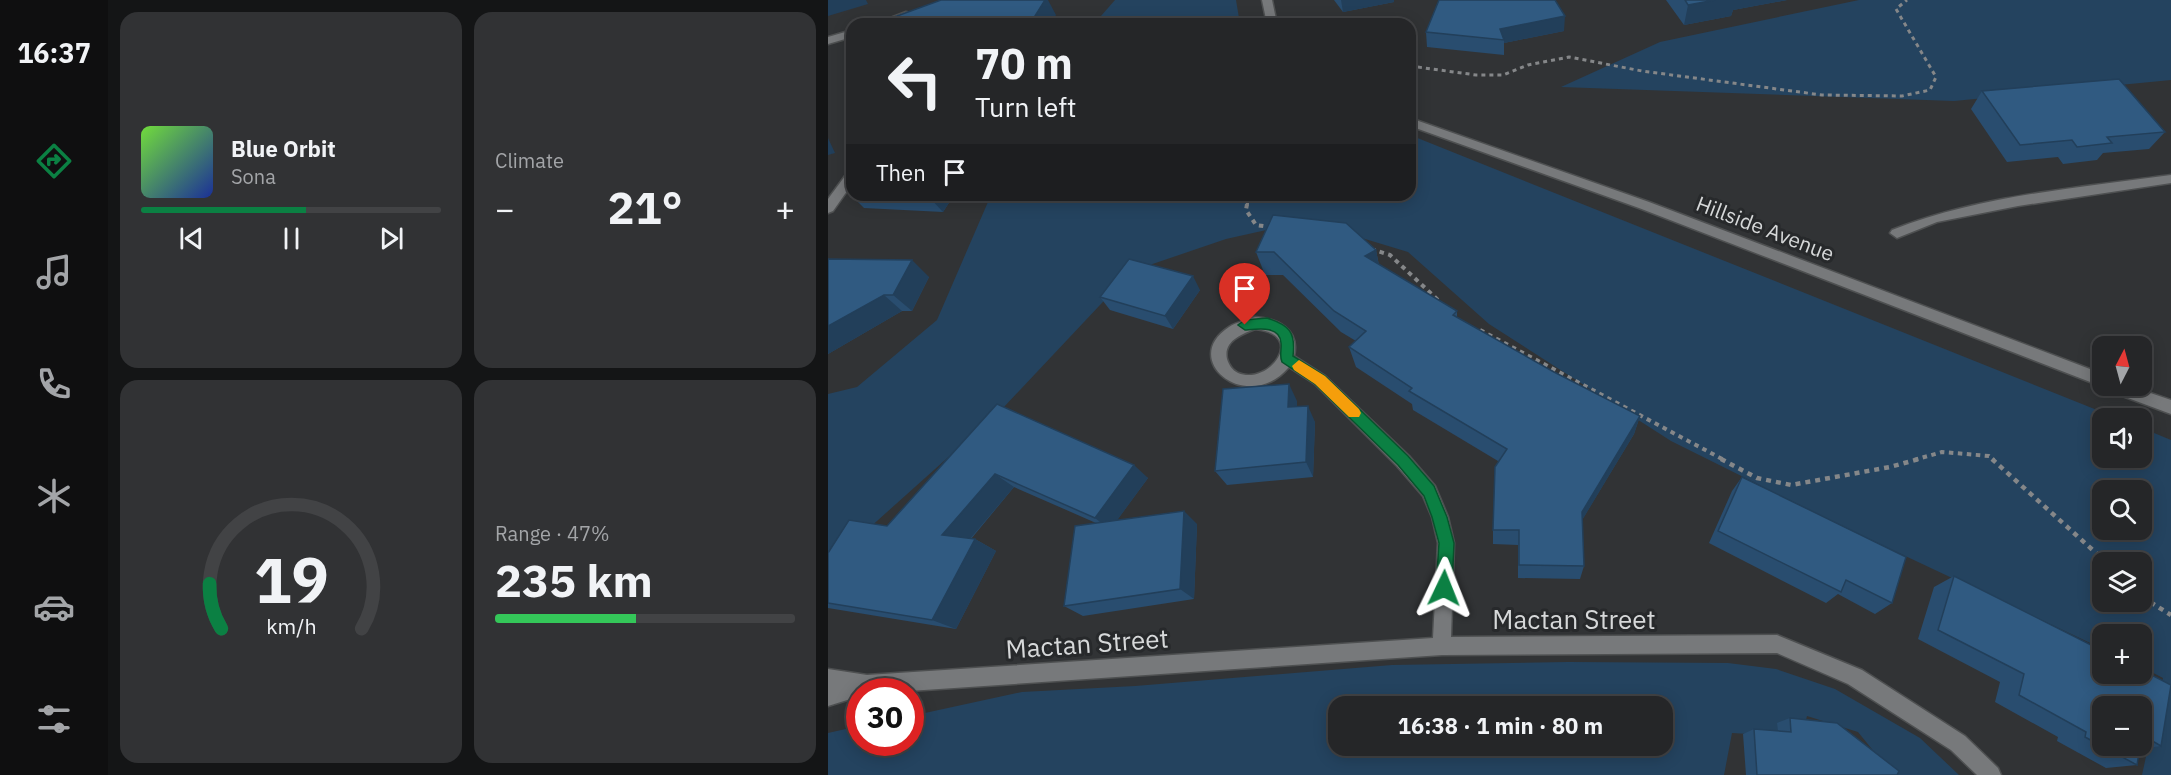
<!DOCTYPE html>
<meta charset="utf-8">
<style>
body{margin:0;font-family:"IBM Plex Sans",sans-serif;background:#313234;color:#f1f3f6;height:100vh;display:flex;flex-direction:column;font-size:22px;white-space:nowrap}
*{box-sizing:border-box;margin:0}
p{font-size:20px;color:#a3a5a8}
.icon{flex:none;width:33px;height:33px;fill:none;stroke:currentColor;stroke-width:2;stroke-linecap:round;stroke-linejoin:round}
.map{position:relative;flex:1;overflow:hidden}
.sheet{display:flex;flex-direction:column;gap:12px;padding:12px;background:#141516;width:720px}
.sheet>*{flex:none}
.hud{position:absolute;left:18px;top:18px;width:570px;height:183px;border-radius:18px;box-shadow:0 3px 15px #0003,0 0 0 2px #424345;background:#252628;color:#f1f3f6;overflow:hidden}
.needle{width:39px;rotate:6deg}
.tools{position:absolute;left:1264px;top:336px;display:grid;gap:12px}
.tools a{display:grid;place-items:center;width:60px;height:60px;border-radius:12px;background:#252628;box-shadow:0 3px 15px #0003,0 0 0 2px #424345;font-size:30px}
.speed{position:absolute;left:18px;top:678px;display:flex;gap:12px;font-size:30px;font-weight:700;text-align:center}
.speed>*{display:grid;place-content:center;width:78px;height:78px;border-radius:50%;background:#252628;box-shadow:0 3px 15px #0003,0 0 0 2px #424345;line-height:1}
.speed .limit{border:9px solid #d22;background:#fff;color:#111}
.pin{position:absolute;display:grid;place-items:center;width:51px;height:51px;color:#fff;margin:-62px -26px;border-radius:50% 50% 50% 0;rotate:-45deg;box-shadow:0 0 6px #0007}
.pin .icon{rotate:45deg}
.me{position:absolute;width:66px;margin:-33px;rotate:2deg;stroke-linejoin:round;filter:drop-shadow(0 0 4px #0008)}
.turn{display:flex;align-items:center;gap:21px;height:126px;padding:0 30px;font-size:27px}
.turn .icon{width:78px;height:78px;stroke-width:2.5}
.turn b{display:block;font-size:42px;line-height:51px}
.then{display:flex;align-items:center;height:57px;padding:0 30px;background:#0003;gap:12px;font-size:22px}
.big{font-size:45px;font-weight:700;line-height:1.1}
.sheet .tile{flex:1;display:flex;flex-direction:column;justify-content:center;gap:9px;min-width:0;padding:0 21px;border-radius:18px;background:#313234}
.sheet .dial{align-items:center;gap:0}
.dial svg{height:156px;overflow:visible;fill:none;stroke:#424345;stroke-width:7;stroke-linecap:round;text-anchor:middle}
.dial text{fill:#f1f3f6;stroke:none}
.song{display:flex;align-items:center;gap:18px}
.cover{width:72px;height:72px;border-radius:9px;background:linear-gradient(135deg,hsl(100 70% 55%),hsl(230 70% 35%))}
.played{height:6px;border-radius:3px;background:linear-gradient(90deg,#0b8043 55%,#424345 55%)}
.keys{display:flex;justify-content:space-around;direction:ltr}
.heat{display:flex;justify-content:space-between;align-items:center;font-size:33px;direction:ltr}
.charge{height:9px;border-radius:4px;background:linear-gradient(90deg,#34c759 47%,#424345 0)}
.sheet .tiles{flex:1;display:grid;gap:12px;grid-template-columns:repeat(2,1fr)}
.trip{position:absolute;left:500px;top:696px;width:345px;height:60px;border-radius:18px;background:#252628;box-shadow:0 3px 15px #0003,0 0 0 2px #424345;font-weight:700;line-height:60px;text-align:center}
main{display:flex;flex:1;min-height:0}
.dock{display:flex;flex-direction:column;width:108px;justify-content:space-around;align-items:center;background:#0f0f10;color:#a3a5a8}
.dock .icon{width:42px;height:42px}
.dock .selected{color:#0b8043}
.dock b{font-size:27px;color:#f1f3f6}
.map>svg:first-child{display:block}
.green{fill:#24435f;fill-rule:evenodd}
.lines{fill:none;stroke-linecap:round;stroke-linejoin:round}
.minor-casing{stroke:#4e5051;stroke-width:3}
.path-far2{stroke:#858789;stroke-width:3;stroke-dasharray:4 4;stroke-linecap:butt}
.path-far1{stroke:#858789;stroke-width:4;stroke-dasharray:4.5 4.5;stroke-linecap:butt}
.path{stroke:#858789;stroke-width:4.5;stroke-dasharray:5 5;stroke-linecap:butt}
.minor{fill:#77797b;fill-rule:evenodd}
.wall{fill:#294d6f;fill-rule:evenodd}
.shaded-wall{fill:#223f5a}
.building{fill:#305a81;stroke:#223f5a;stroke-width:1.5}
.route{fill:#0b8043;stroke:#07532c;stroke-width:1.5}
.slow{fill:#f59e0b}
.labels{text-anchor:middle;stroke-width:6;stroke-linejoin:round;paint-order:stroke}
.street-label{font-size:21px;fill:#d6d8d9;stroke:#27292b}
.near-street-label{font-size:26px;fill:#d6d8d9;stroke:#27292b}
</style>
<main>
<nav class="dock">
<b>16:37</b>
<svg class="icon selected" aria-label="directions" viewBox="0 0 24 24"><path d="M12 3l9 9-9 9-9-9zM9 14v-3h6M13 9l2 2-2 2"/></svg>
<svg class="icon" aria-label="music" viewBox="0 0 24 24"><path d="M9 18V5l10-2v13"/><circle cx="6" cy="18" r="3"/><circle cx="16" cy="16" r="3"/></svg>
<svg class="icon" aria-label="phone" viewBox="0 0 24 24"><path d="M5 4h4l2 5-3 2q2 4 5 5l2-3 5 2v4C11 20 4 13 5 4z"/></svg>
<svg class="icon" aria-label="climate" viewBox="0 0 24 24"><path d="M12 3v18M4 7l16 10M4 17L20 7"/></svg>
<svg class="icon" aria-label="car" viewBox="0 0 24 24"><path d="M5 17H2v-5l4-1 3-4h7l3 4 3 1v5h-3M9 17h6M6 11h13"/><circle cx="7" cy="17" r="2"/><circle cx="17" cy="17" r="2"/></svg>
<svg class="icon" aria-label="filters" viewBox="0 0 24 24"><path d="M4 7h16M4 17h16"/><circle cx="9" cy="7" r="2"/><circle cx="15" cy="17" r="2"/></svg>
</nav>
<section class="sheet">
<div class="tiles">
<div class="tile">
<div class="song"><i class="cover"></i><div><b>Blue Orbit</b><p>Sona</p></div></div>
<div class="played"></div>
<div class="keys"><svg class="icon" aria-label="previous" viewBox="0 0 24 24"><path d="M18 5L8 12l10 7zM5 5v14"/></svg><svg class="icon" aria-label="pause" viewBox="0 0 24 24"><path d="M8 5v14M16 5v14"/></svg><svg class="icon" aria-label="next" viewBox="0 0 24 24"><path d="M6 5l10 7-10 7zM19 5v14"/></svg></div>
</div>
<div class="tile"><p>Climate</p>
<div class="heat"><a>−</a><b class="big">21°</b><a>+</a></div>
</div>
<div class="tile dial"><svg viewBox="0 0 100 80">
<path d="M14 69A42 42 0 1 1 86 69"/>
<path d="M14 69A42 42 0 0 1 8 46" stroke="#0b8043"/>
<text x="50" y="56" font-size="32" font-weight="700">19</text>
<text x="50" y="72" font-size="11">km/h</text>
</svg></div>
<div class="tile"><p>Range · 47%</p><b class="big">235 km</b><div class="charge"></div></div>
</div>
</section>
<div class="map">
<svg width="1343" height="775" viewBox="0 0 1343 775">
<rect width="100%" height="100%" fill="#313335"/>
<!-- green -->
<g class="green">
<path d="M287,0H408L412,24H266Z"/>
<path d="M1031,0H1343V80L1126,101L733,87L832,42Z"/>
<path d="M582,135L1289,418H1275V458H1314V428L1343,440V775H1314L1335,678L1314,667V634H1275V649L1022,530L843,441L661,324L580,252L514,232L456,226L398,239L304,271L174,409L30,538L0,577V394L29,387L109,320L163,195H582ZM1275,490H1314V530H1275ZM1275,562H1314V602H1275Z"/>
<path d="M740,662L900,663L948,669L1007,689L1092,738L1131,775H1065L1030,732L979,716L974,737L904,733L896,775H0V733L31,726L32,742H82L83,716L194,692L307,686L564,665ZM510,706H834V746H510Z"/>
</g>
<g class="lines">
<defs>
<g id="minor">
<path d="M434,0H444L449,24H439Z"/>
<path d="M78,12L82,13V17L62,24H47Z"/>
<path d="M24,30V37L0,44V37Z"/>
<path d="M582,118L821,202L1275,374V386H1302L1343,400V414L1281,391L1279,386L1270,385L811,208L582,126Z"/>
<path d="M24,171V184L5,211L0,213V199L20,172Z"/>
<path d="M1343,175V183L1190,206L1109,222L1069,238L1062,233L1064,230C1153,195 1250,188 1343,175Z"/>
<path d="M427,317C450,319 472,329 466,356L497,376L581,456L607,486L620,517L626,543L623,637L949,635L1034,670L1137,736L1170,768L1173,775H1149L1123,750L1020,684L949,653L614,655L66,692H32V696L0,706V669L39,675L605,638L610,543L604,517L595,496L569,466L487,384L461,367C420,416 350,360 401,327C408,322 419,320 427,317ZM427,329C480,334 441,386 410,373C404,370 401,365 399,359C395,341 414,334 427,329Z"/>
</g>
</defs>
<!-- minor casing -->
<use href="#minor" class="minor-casing"/>
<!-- path-far2 -->
<g class="path-far2">
<path d="M582,66L648,75H675L700,65L741,57L814,71L994,95L1074,96L1102,90L1108,77L1068,9L1079,0"/>
<path d="M419,206L421,195"/>
</g>
<!-- path-far1 -->
<g class="path-far1">
<path d="M419,204L418,210L428,225L442,227"/>
<path d="M543,249L562,255L610,300"/>
<path d="M652,330L896,460"/>
<path d="M1086,460L1114,452L1161,456L1166,460"/>
</g>
<!-- path -->
<g class="path">
<path d="M893,459L929,478L963,485L1062,467L1091,459"/>
<path d="M1164,459L1278,562"/>
<path d="M1314,597L1343,615"/>
</g>
<!-- minor -->
<use href="#minor" class="minor"/>
</g>
<!-- wall -->
<g class="wall">
<path d="M506,0H566V2L515,12Z"/>
<path d="M838,0H959L905,10L903,16L856,25Z"/>
<path d="M736,31L676,43V55L599,47L598,32Z"/>
<path d="M1154,91L1337,132L1321,149L1275,153L1269,160L1235,164L1230,157L1179,162L1143,109Z"/>
<path d="M24,184V195H126L115,212L36,208L19,191Z"/>
<path d="M548,250L551,265L629,311V317L726,372L812,416L806,434L754,520L756,566L752,579L690,578V545L665,544V530L670,461L585,410L584,404L528,367L521,347L528,341L513,332L455,275H437L428,252Z"/>
<path d="M0,259L101,277L84,311H74L0,354Z"/>
<path d="M372,290L345,329L282,310L272,297Z"/>
<path d="M469,401V407L487,422L485,477L399,485L387,471Z"/>
<path d="M169,404L320,478L289,520L369,524L366,599L255,616L236,606L268,523L186,487L143,539H147L168,551L128,629L0,608V553L59,526Z"/>
<path d="M914,477L1064,603L1047,614L1010,594L998,603L881,543L904,491Z"/>
<path d="M1126,576L1275,651V674H1314V670L1343,685L1333,746L1312,749L1309,765L1278,768L1229,741L1230,737L1167,702L1172,682L1090,639L1106,587ZM1275,706H1314V746H1275Z"/>
<path d="M962,718L1069,775H918L915,734L926,729L950,731L949,723Z"/>
</g>
<!-- shaded-wall -->
<g class="shaded-wall">
<path d="M0,0H38L40,4L0,16Z"/>
<path d="M217,0H220L228,15L223,24H202Z"/>
<path d="M513,0H566V2L515,12Z"/>
<path d="M887,0H959L905,10L903,16L856,25L860,5Z"/>
<path d="M737,16L736,31L676,43V40L672,29Z"/>
<path d="M0,138L7,153L0,155Z"/>
<path d="M101,195H126L115,212L100,196Z"/>
<path d="M548,250L552,272L537,256Z"/>
<path d="M84,260L101,277L84,311L65,295Z"/>
<path d="M365,276L372,290L345,329L337,316Z"/>
<path d="M56,295L74,311L0,354V326Z"/>
<path d="M461,384L469,401V424L460,407Z"/>
<path d="M480,406L487,422L485,477L478,462Z"/>
<path d="M812,416L806,434L750,527L754,512Z"/>
<path d="M306,465L320,478L282,530L267,518Z"/>
<path d="M167,474L186,487L136,546L114,535Z"/>
<path d="M356,511L369,524L366,599L352,589Z"/>
<path d="M147,539L168,551L128,629L104,620Z"/>
</g>
<!-- building -->
<g class="building">
<path d="M113,0H217L202,24H60L58,20Z"/>
<path d="M611,0H727L737,16L672,29L676,40L598,32Z"/>
<path d="M857,0H887L860,5Z"/>
<path d="M1291,79L1337,132L1279,137L1284,143L1249,147L1244,140L1192,145L1154,91Z"/>
<path d="M24,184V191H19Z"/>
<path d="M445,215L518,223L548,250L537,256L629,311L625,315L726,372L812,416L754,512L756,566L691,565V530H665L667,467L679,449L581,391L584,388L521,347L538,331L506,311L446,252H428Z"/>
<path d="M0,259L84,260L65,295H56L0,326Z"/>
<path d="M301,259L365,276L337,316L272,297Z"/>
<path d="M461,384L460,407L480,406L478,462L387,471L395,389Z"/>
<path d="M169,404L306,465L267,518L167,474L114,535L147,539L104,620L0,603V553L21,520L59,526Z"/>
<path d="M914,477L1078,557L1064,603L1018,580L1013,592L890,531Z"/>
<path d="M356,511L352,589L236,606L247,526Z"/>
<path d="M1126,576L1275,651V674H1314V670L1343,685L1333,746L1314,735V706H1275V746H1312L1309,765L1257,737L1258,732L1191,695L1196,674L1110,630Z"/>
<path d="M962,718L1009,723L1071,771L1069,775H929L926,729L963,732Z"/>
</g>
<!-- route -->
<path class="route" d="M439,318C461,325 468,332 465,356L497,376L580,456L606,486L619,517L626,543L624,588L622,593L616,596L611,593L608,588L611,543L604,517L596,496L570,465L487,384L454,362C451,355 454,350 453,343C452,325 429,329 417,330L410,325L417,320Z"/>
<!-- slow -->
<path class="slow" d="M471,360L497,376L531,409L533,413L531,417H521L487,384L466,370L464,366Z"/>
<g class="labels">
<!-- street labels -->
<g class="street-label">
<text transform="translate(937 229) rotate(21)" y="7">Hillside Avenue</text>
</g>
<!-- near-street labels -->
<g class="near-street-label">
<text x="746" y="629">Mactan Street</text>
<text transform="translate(259 644) rotate(-4)" y="9">Mactan Street</text>
</g>
</g>
</svg>
<div class="tools">
<a><svg class="needle" viewBox="-14 -14 28 28"><path d="M0-13l5 13h-10z" fill="#e53935"/><path d="M0 13l5-13h-10z" fill="#a3a5a8"/></svg></a>
<a><svg class="icon" aria-label="sound" viewBox="0 0 24 24"><path d="M4 9h4l5-4v14l-5-4H4zM17 9q2 3 0 6"/></svg></a>
<a><svg class="icon" aria-label="search" viewBox="0 0 24 24"><circle cx="10" cy="10" r="6"/><path d="M15 15l6 6"/></svg></a>
<a><svg class="icon" aria-label="layers" viewBox="0 0 24 24"><path d="M12 4l9 5-9 5-9-5zM3 14l9 5 9-5"/></svg></a>
<a>+</a>
<a>−</a>
</div>
<div class="speed"><div class="limit">30</div></div>
<div class="pin" style="left:417px;top:325px;background:#d93025"><svg class="icon" aria-label="arrive" viewBox="0 0 24 24"><path d="M6 21V4h12l-3 4 3 4H6"/></svg></div>
<svg class="me" style="left:616px;top:588px" viewBox="-20 -20 40 40"><path d="M0-17L14 15 0 8-14 15z" fill="#0b8043" stroke="#fff" stroke-width="4"/></svg>
<div class="trip">16:38 · 1 min · 80 m</div>
<div class="hud">
<div class="turn"><svg class="icon" aria-label="left" viewBox="0 0 24 24"><path d="M17 20v-9H6M10 6l-5 5 5 5"/></svg><div><b>70 m</b>Turn left</div></div>
<div class="then">Then<svg class="icon" aria-label="arrive" viewBox="0 0 24 24"><path d="M6 21V4h12l-3 4 3 4H6"/></svg></div>
</div>
</div>
</main>
